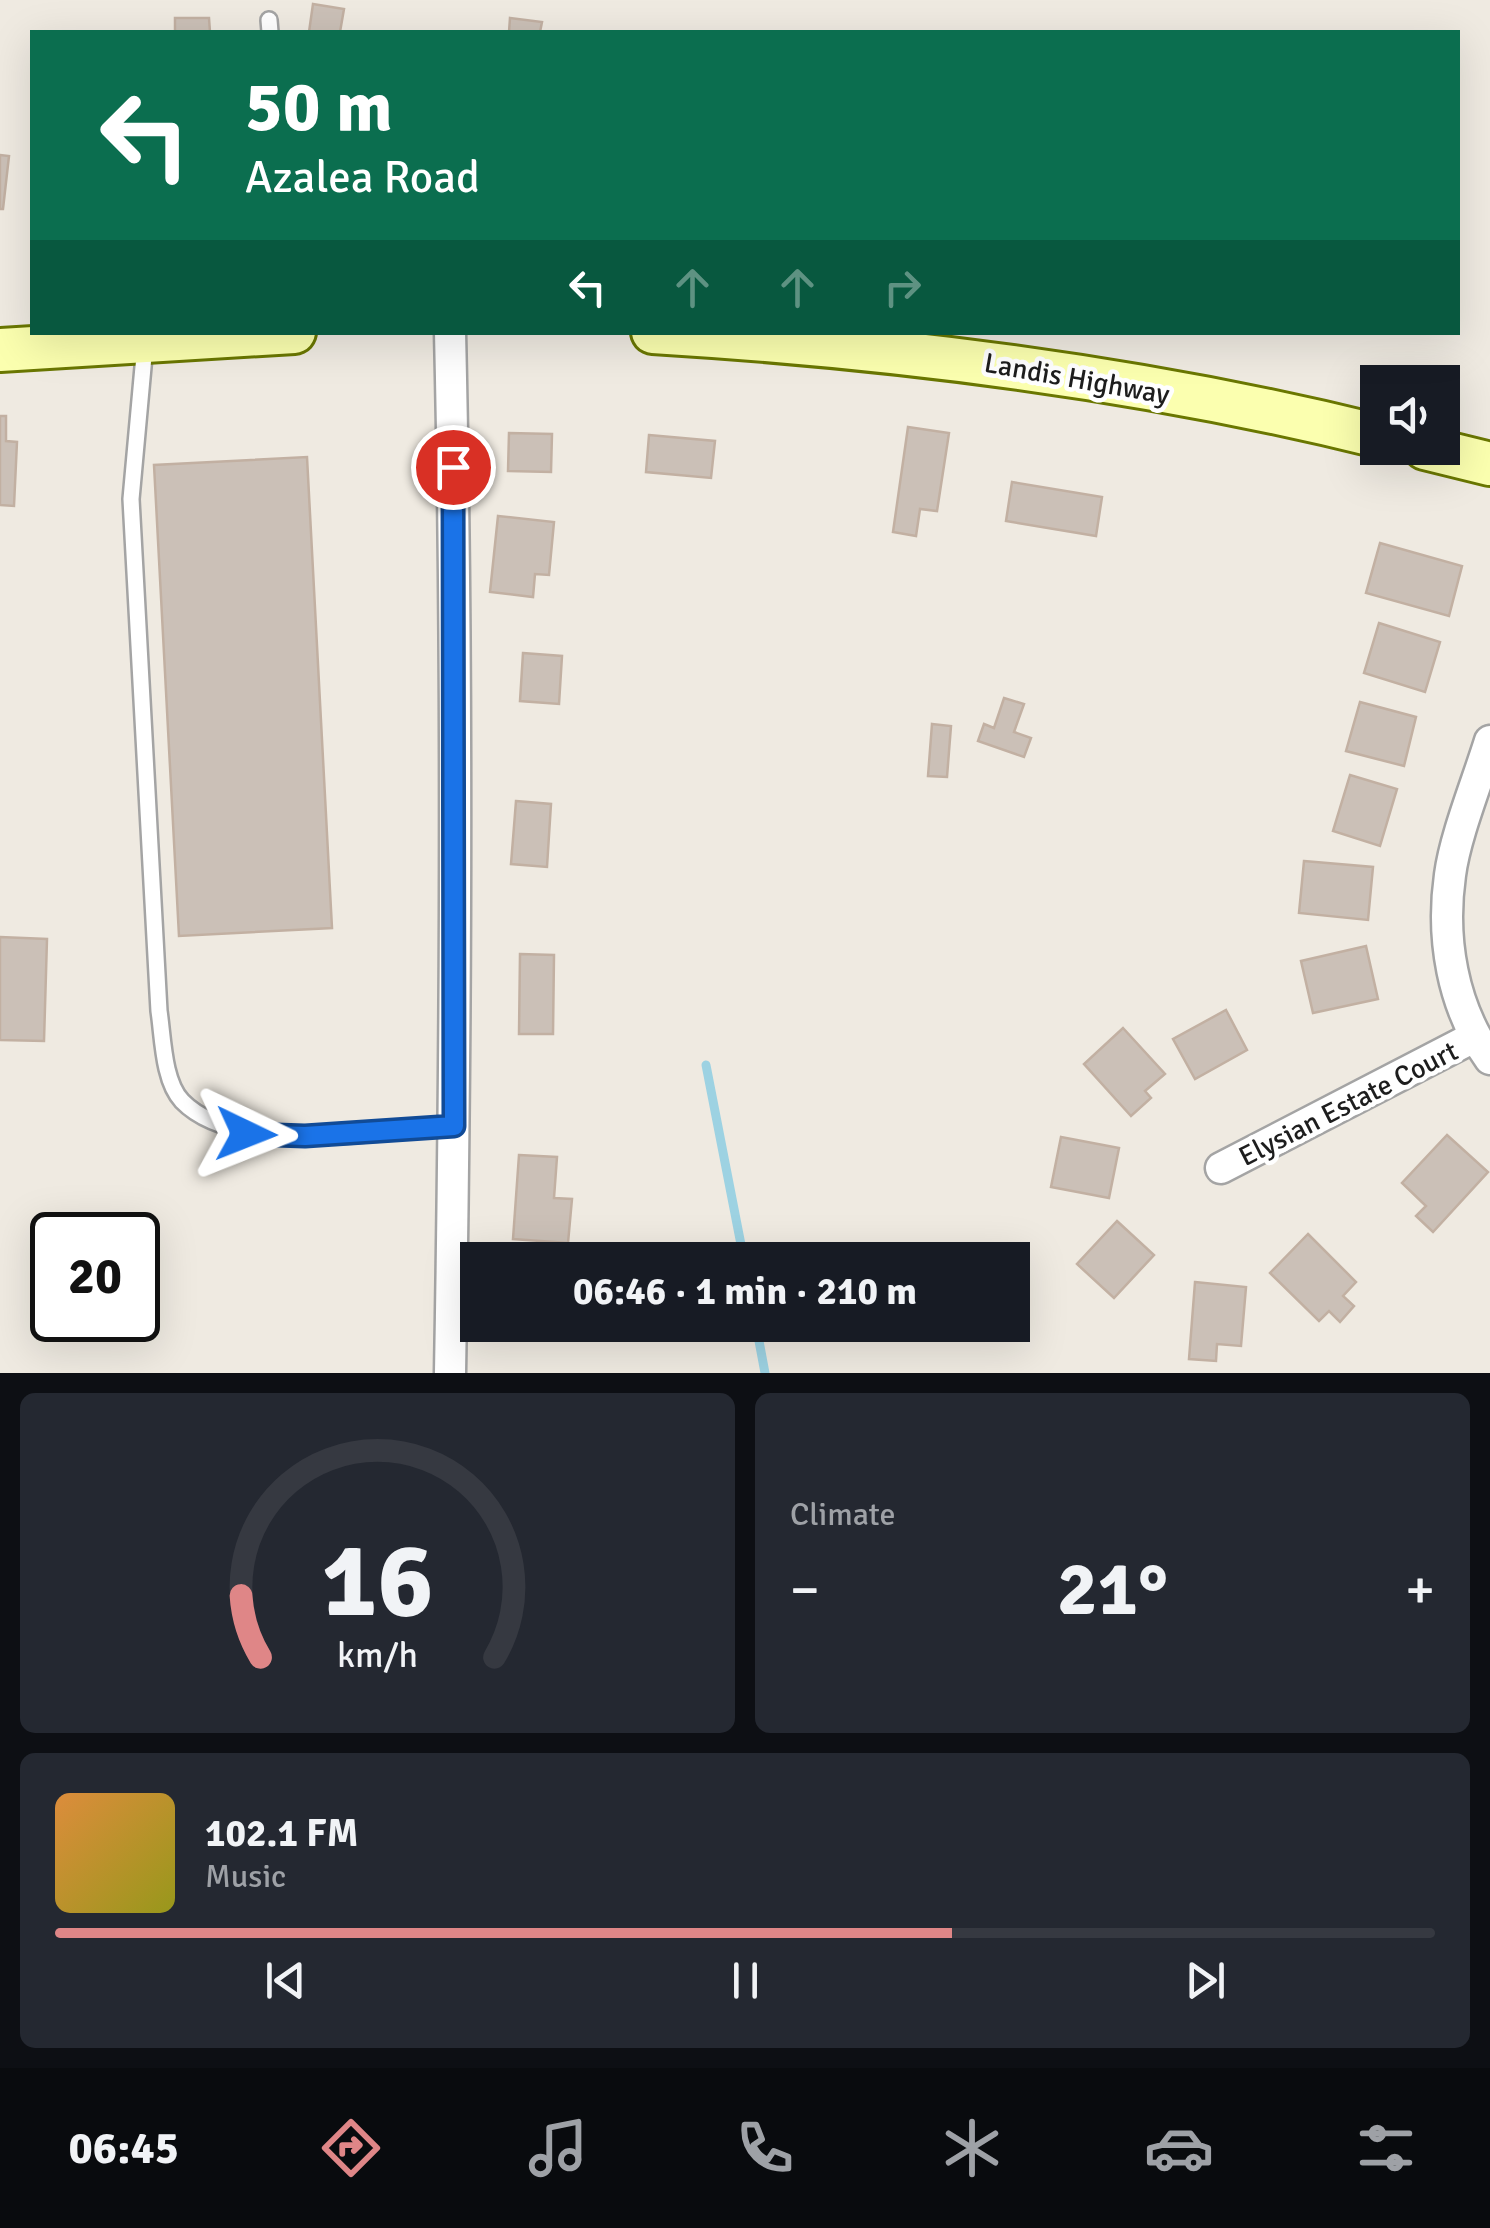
<!DOCTYPE html>
<meta charset="utf-8">
<style>
body{margin:0;font-family:Signika,sans-serif;background:#242831;color:#f1f3f6;height:100vh;display:flex;flex-direction:column;font-size:38px;white-space:nowrap}
*{box-sizing:border-box;margin:0}
p{font-size:32px;color:#9ea1a6}
.icon{flex:none;width:55px;height:55px;fill:none;stroke:currentColor;stroke-width:2;stroke-linecap:round;stroke-linejoin:round}
.map{position:relative;height:1373px;overflow:hidden}
.sheet{display:flex;flex-direction:column;gap:20px;padding:20px;background:#0d0f14;flex:1}
.sheet>*{flex:none}
.guide{position:absolute;left:30px;top:30px;width:1430px;height:305px;border-radius:0px;box-shadow:0 10px 40px #0002;background:#0b6e4f;color:#fff;overflow:hidden}
.fabs{position:absolute;left:1360px;top:365px;display:grid;gap:20px}
.fabs a{display:grid;place-items:center;width:100px;height:100px;border-radius:0px;background:#171b24;box-shadow:0 10px 40px #0002;font-size:50px}
.speed{position:absolute;left:30px;top:1212px;display:flex;gap:20px;font-size:50px;font-weight:700;text-align:center}
.speed>*{display:grid;place-content:center;width:130px;height:130px;border-radius:50%;background:#171b24;box-shadow:0 10px 40px #0002;line-height:1}
.speed .limit{border:5px solid #111;border-radius:15px;background:#fff;color:#111}
.pin{position:absolute;display:grid;place-items:center;width:85px;height:85px;color:#fff;margin:-42px;border:5px solid #fff;border-radius:50%;box-shadow:0 2px 10px #0007}
.me{position:absolute;width:110px;margin:-55px;rotate:92deg;stroke-linejoin:round;filter:drop-shadow(0 0 8px #0008)}
.turn{display:flex;align-items:center;gap:35px;height:210px;padding:0 50px;font-size:45px}
.turn .icon{width:130px;height:130px;stroke-width:2.5}
.turn b{display:block;font-size:70px;line-height:85px}
.lanes{display:flex;align-items:center;height:95px;padding:0 50px;background:#0003;justify-content:center;gap:50px;direction:ltr}
.lanes .off{opacity:.35}
.big{font-size:75px;font-weight:700;line-height:1.1}
.sheet .widget{flex:1;display:flex;flex-direction:column;justify-content:center;gap:15px;min-width:0;padding:0 35px;border-radius:15px;background:#242831}
.sheet .dial{align-items:center;gap:0}
.dial svg{height:260px;overflow:visible;fill:none;stroke:#363941;stroke-width:7;stroke-linecap:round;text-anchor:middle}
.dial text{fill:#f1f3f6;stroke:none}
.song{display:flex;align-items:center;gap:30px}
.cover{width:120px;height:120px;border-radius:15px;background:linear-gradient(135deg,hsl(30 70% 55%),hsl(60 70% 35%))}
.played{height:10px;border-radius:5px;background:linear-gradient(90deg,#df8687 65%,#363941 65%)}
.keys{display:flex;justify-content:space-around;direction:ltr}
.heat{display:flex;justify-content:space-between;align-items:center;font-size:55px;direction:ltr}
.sheet .tiles{flex:1;display:grid;gap:20px;grid-template-columns:1fr 1fr}
.widget:last-child{grid-column:span 2}
.trip{position:absolute;left:460px;top:1242px;width:570px;height:100px;border-radius:0px;background:#171b24;box-shadow:0 10px 40px #0002;font-weight:700;line-height:100px;text-align:center}
.menu{display:flex;height:160px;justify-content:space-around;align-items:center;background:#090b0e;color:#9ea1a6}
.menu .icon{width:70px;height:70px}
.menu .selected{color:#df8687}
.menu b{font-size:45px;color:#f1f3f6}
.map>svg:first-child{display:block}
.lines{fill:none;stroke-linecap:round;stroke-linejoin:round}
.stream{stroke:#9dd2e2;stroke-width:9}
.building{fill:#cbc0b7;stroke:#c2b0a2;stroke-width:2.5}
.lane-casing{stroke:#a4a4a4;stroke-width:20}
.street-casing{stroke:#a4a4a4;stroke-width:35}
.secondary-casing{stroke:#6a7700;stroke-width:48}
.lane{stroke:#fff;stroke-width:15}
.street{stroke:#fff;stroke-width:30}
.secondary{stroke:#fbffaf;stroke-width:42}
.route-casing{stroke:#114b97;stroke-width:25}
.route{stroke:#1a73e8;stroke-width:18}
.labels{text-anchor:middle;stroke-width:9;stroke-linejoin:round;paint-order:stroke}
.street-label{font-size:28px;fill:#1d1d1d;stroke:#fff}
</style>
<div class="map">
<svg width="1490" height="1373" viewBox="0 0 1490 1373">
<rect width="100%" height="100%" fill="#efeae1"/>
<g class="lines">
<!-- stream -->
<g class="stream">
<path d="M706,1065L744,1260"/>
<path d="M756,1325L765,1373"/>
</g>
</g>
<!-- building -->
<g class="building">
<path d="M313,4L344,9L340,32H309Z"/>
<path d="M175,18H209L210,32H175Z"/>
<path d="M510,18L542,22L540,32H509Z"/>
<path d="M0,155L9,156L3,209H0Z"/>
<path d="M0,416H6V441L17,442L14,506L0,505Z"/>
<path d="M908,427L949,433L937,511L920,509L916,536L893,532Z"/>
<path d="M509,433L552,434L551,472L508,471Z"/>
<path d="M649,435L715,441L711,478L646,472Z"/>
<path d="M307,457L332,928L179,936L154,465Z"/>
<path d="M1012,482L1102,497L1096,536L1006,521Z"/>
<path d="M498,516L554,522L549,575L535,574L533,597L490,592Z"/>
<path d="M1380,543L1462,566L1449,616L1366,593Z"/>
<path d="M1379,623L1440,642L1425,692L1364,673Z"/>
<path d="M523,653L562,656L559,704L520,701Z"/>
<path d="M1004,698L1024,704L1014,732L1031,738L1024,757L978,741L984,724L994,728Z"/>
<path d="M1360,702L1416,717L1404,766L1346,751Z"/>
<path d="M932,724L951,726L947,777L928,776Z"/>
<path d="M1350,775L1397,789L1380,846L1333,831Z"/>
<path d="M516,801L551,804L547,867L511,864Z"/>
<path d="M1304,861L1373,867L1368,920L1299,913Z"/>
<path d="M0,937L47,939L44,1041L0,1040Z"/>
<path d="M1366,946L1378,999L1313,1013L1301,961Z"/>
<path d="M520,954L554,955L553,1034H519Z"/>
<path d="M1226,1010L1247,1050L1195,1079L1173,1039Z"/>
<path d="M1123,1028L1165,1074L1145,1091L1151,1098L1131,1116L1084,1064Z"/>
<path d="M1447,1135L1488,1172L1433,1232L1416,1216L1426,1206L1402,1183Z"/>
<path d="M1061,1137L1119,1148L1109,1198L1051,1187Z"/>
<path d="M519,1155L557,1157L554,1198L572,1199L568,1243L513,1239Z"/>
<path d="M1117,1221L1154,1255L1114,1298L1077,1264Z"/>
<path d="M1308,1234L1356,1282L1343,1296L1354,1306L1340,1322L1329,1311L1319,1321L1270,1273Z"/>
<path d="M1195,1282L1246,1287L1241,1346L1217,1344L1216,1361L1189,1359Z"/>
</g>
<g class="lines">
<defs>
<g id="lane">
<path d="M269,20L270,32"/>
<path d="M145,345L131,499L159,1011C163,1037 163,1081 182,1101C236,1157 382,1131 454,1126"/>
</g>
<g id="street">
<path d="M450,332C458,679 456,1026 450,1373"/>
<path d="M1490,741C1478,780 1455,836 1450,875C1441,938 1452,1006 1490,1059"/>
<path d="M1221,1168L1474,1037"/>
</g>
<g id="secondary">
<path d="M653,332C897,347 1140,377 1378,436"/>
<path d="M0,350L294,332"/>
<path d="M1425,448L1490,464"/>
</g>
</defs>
<!-- lane casing -->
<use href="#lane" class="lane-casing"/>
<!-- street casing -->
<use href="#street" class="street-casing"/>
<!-- secondary casing -->
<use href="#secondary" class="secondary-casing"/>
<!-- lane -->
<use href="#lane" class="lane"/>
<!-- street -->
<use href="#street" class="street"/>
<!-- secondary -->
<use href="#secondary" class="secondary"/>
</g>
<g class="lines">
<defs>
<path id="route" d="M246,1134L305,1136L454,1126L453,467"/>
</defs>
<!-- route casing -->
<use href="#route" class="route-casing"/>
<!-- route -->
<use href="#route" class="route"/>
</g>
<g class="labels">
<!-- street labels -->
<g class="street-label">
<text transform="translate(1077 378) rotate(10)" y="10">Landis Highway</text>
<text transform="translate(1348 1103) rotate(-27)" y="10">Elysian Estate Court</text>
</g>
</g>
</svg>
<div class="fabs">
<a><svg class="icon" aria-label="sound" viewBox="0 0 24 24"><path d="M4 9h4l5-4v14l-5-4H4zM17 9q2 3 0 6"/></svg></a>
</div>
<div class="speed"><div class="limit">20</div></div>
<div class="pin" style="left:453px;top:467px;background:#d93025"><svg class="icon" aria-label="arrive" viewBox="0 0 24 24"><path d="M6 21V4h12l-3 4 3 4H6"/></svg></div>
<svg class="me" style="left:246px;top:1134px" viewBox="-20 -20 40 40"><path d="M0-17L14 15 0 8-14 15z" fill="#1a73e8" stroke="#fff" stroke-width="4"/></svg>
<div class="trip">06:46 · 1 min · 210 m</div>
<div class="guide">
<div class="turn"><svg class="icon" aria-label="left" viewBox="0 0 24 24"><path d="M17 20v-9H6M10 6l-5 5 5 5"/></svg><div><b>50 m</b>Azalea Road</div></div>
<div class="lanes"><svg class="icon" aria-label="left" viewBox="0 0 24 24"><path d="M17 20v-9H6M10 6l-5 5 5 5"/></svg><svg class="icon off" aria-label="ahead" viewBox="0 0 24 24"><path d="M12 20V5M6 11l6-6 6 6"/></svg><svg class="icon off" aria-label="ahead" viewBox="0 0 24 24"><path d="M12 20V5M6 11l6-6 6 6"/></svg><svg class="icon off" aria-label="right" viewBox="0 0 24 24"><path d="M7 20v-9h11M14 6l5 5-5 5"/></svg></div>
</div>
</div>
<section class="sheet">
<div class="tiles">
<div class="widget dial"><svg viewBox="0 0 100 80">
<path d="M14 69A42 42 0 1 1 86 69"/>
<path d="M14 69A42 42 0 0 1 8 50" stroke="#df8687"/>
<text x="50" y="56" font-size="32" font-weight="700">16</text>
<text x="50" y="72" font-size="11">km/h</text>
</svg></div>
<div class="widget"><p>Climate</p>
<div class="heat"><a>−</a><b class="big">21°</b><a>+</a></div>
</div>
<div class="widget">
<div class="song"><i class="cover"></i><div><b>102.1 FM</b><p>Music</p></div></div>
<div class="played"></div>
<div class="keys"><svg class="icon" aria-label="previous" viewBox="0 0 24 24"><path d="M18 5L8 12l10 7zM5 5v14"/></svg><svg class="icon" aria-label="pause" viewBox="0 0 24 24"><path d="M8 5v14M16 5v14"/></svg><svg class="icon" aria-label="next" viewBox="0 0 24 24"><path d="M6 5l10 7-10 7zM19 5v14"/></svg></div>
</div>
</div>
</section>
<nav class="menu">
<b>06:45</b>
<svg class="icon selected" aria-label="directions" viewBox="0 0 24 24"><path d="M12 3l9 9-9 9-9-9zM9 14v-3h6M13 9l2 2-2 2"/></svg>
<svg class="icon" aria-label="music" viewBox="0 0 24 24"><path d="M9 18V5l10-2v13"/><circle cx="6" cy="18" r="3"/><circle cx="16" cy="16" r="3"/></svg>
<svg class="icon" aria-label="phone" viewBox="0 0 24 24"><path d="M5 4h4l2 5-3 2q2 4 5 5l2-3 5 2v4C11 20 4 13 5 4z"/></svg>
<svg class="icon" aria-label="climate" viewBox="0 0 24 24"><path d="M12 3v18M4 7l16 10M4 17L20 7"/></svg>
<svg class="icon" aria-label="car" viewBox="0 0 24 24"><path d="M5 17H2v-5l4-1 3-4h7l3 4 3 1v5h-3M9 17h6M6 11h13"/><circle cx="7" cy="17" r="2"/><circle cx="17" cy="17" r="2"/></svg>
<svg class="icon" aria-label="filters" viewBox="0 0 24 24"><path d="M4 7h16M4 17h16"/><circle cx="9" cy="7" r="2"/><circle cx="15" cy="17" r="2"/></svg>
</nav>
